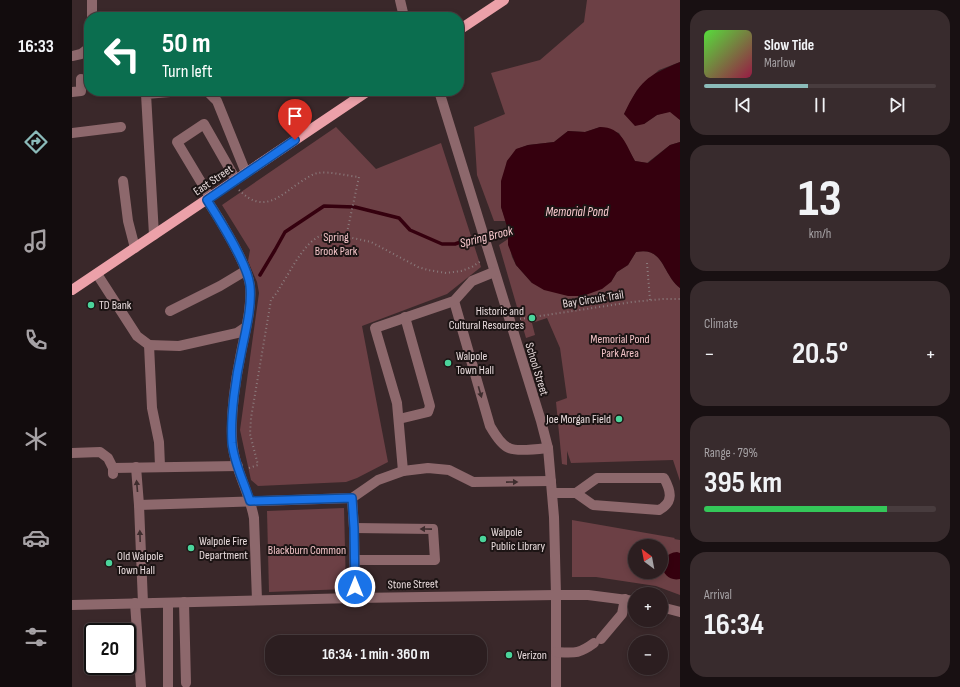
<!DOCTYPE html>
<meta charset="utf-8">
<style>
body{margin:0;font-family:"Sofia Sans Condensed",sans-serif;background:#382b2d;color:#f1f3f6;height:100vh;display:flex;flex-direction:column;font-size:15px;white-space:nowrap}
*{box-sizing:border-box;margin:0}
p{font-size:13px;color:#a6a2a5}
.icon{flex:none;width:22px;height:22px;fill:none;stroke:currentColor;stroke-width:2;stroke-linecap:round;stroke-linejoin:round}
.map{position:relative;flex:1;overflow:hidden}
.drawer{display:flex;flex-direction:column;gap:10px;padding:10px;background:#181012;width:280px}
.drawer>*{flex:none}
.banner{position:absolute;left:12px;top:12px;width:380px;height:84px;border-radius:16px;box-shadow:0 2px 6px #0003,0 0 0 1px #483c3e;background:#0b6e4f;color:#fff;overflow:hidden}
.needle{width:26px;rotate:328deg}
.controls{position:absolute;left:556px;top:539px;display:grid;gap:8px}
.controls a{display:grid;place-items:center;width:40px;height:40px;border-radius:50%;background:#2c1e20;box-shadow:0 2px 6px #0003,0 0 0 1px #483c3e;font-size:20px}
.speed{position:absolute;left:12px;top:623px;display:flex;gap:8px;font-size:20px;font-weight:700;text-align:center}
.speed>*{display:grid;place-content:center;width:52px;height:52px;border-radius:50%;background:#2c1e20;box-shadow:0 2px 6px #0003,0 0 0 1px #483c3e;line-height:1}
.speed .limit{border:2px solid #111;border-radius:6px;background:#fff;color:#111}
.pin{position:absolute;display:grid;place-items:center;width:34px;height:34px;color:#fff;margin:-41px -17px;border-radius:50% 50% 50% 0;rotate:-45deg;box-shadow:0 0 4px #0007}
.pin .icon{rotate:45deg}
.me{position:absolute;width:44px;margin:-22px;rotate:0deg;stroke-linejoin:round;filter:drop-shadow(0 0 3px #0008)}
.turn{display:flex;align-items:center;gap:14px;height:84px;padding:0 12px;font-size:18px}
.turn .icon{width:52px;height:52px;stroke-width:2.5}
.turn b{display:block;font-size:28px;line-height:34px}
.big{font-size:30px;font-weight:700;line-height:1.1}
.drawer .tile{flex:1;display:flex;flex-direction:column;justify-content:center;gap:6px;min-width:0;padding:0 14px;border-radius:16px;background:#382b2d}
.drawer .dial{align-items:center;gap:0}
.dial b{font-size:52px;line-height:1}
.song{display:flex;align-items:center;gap:12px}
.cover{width:48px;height:48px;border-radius:6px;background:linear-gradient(135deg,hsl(110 70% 55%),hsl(340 70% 35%))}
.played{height:4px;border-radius:2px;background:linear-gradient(90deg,#8bbbb9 45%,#483c3e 45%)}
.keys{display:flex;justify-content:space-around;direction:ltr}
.heat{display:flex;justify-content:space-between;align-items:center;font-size:22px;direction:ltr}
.charge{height:6px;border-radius:3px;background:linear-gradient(90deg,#34c759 79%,#483c3e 0)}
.trip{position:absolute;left:193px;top:635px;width:222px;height:40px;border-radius:16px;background:#2c1e20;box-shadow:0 2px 6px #0003,0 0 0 1px #483c3e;font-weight:700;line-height:40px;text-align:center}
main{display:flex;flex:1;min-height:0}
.tabs{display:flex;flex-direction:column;width:72px;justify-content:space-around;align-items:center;background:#120c0d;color:#a6a2a5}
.tabs .icon{width:28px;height:28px}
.tabs .current{color:#8bbbb9}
.tabs b{font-size:18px;color:#f1f3f6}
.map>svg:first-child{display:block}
.green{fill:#6c4045;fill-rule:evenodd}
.water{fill:#35000e}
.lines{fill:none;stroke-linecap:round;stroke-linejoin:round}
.stream{stroke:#35000e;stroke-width:3.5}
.path{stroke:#8b7b7d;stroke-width:2;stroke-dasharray:1 3;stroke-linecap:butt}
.minor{stroke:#8d686c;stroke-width:10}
.major{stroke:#eca1a9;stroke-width:10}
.oneway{fill:#3e2d2e}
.route-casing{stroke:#114b97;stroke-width:10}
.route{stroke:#1a73e8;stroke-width:7}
.poi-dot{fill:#4bd49b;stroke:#1c1414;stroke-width:1.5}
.labels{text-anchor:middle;stroke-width:4;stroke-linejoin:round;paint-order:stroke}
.street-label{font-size:12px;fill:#e9dcdd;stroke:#1c1414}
.park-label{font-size:12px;fill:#f2c3c7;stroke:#1c1414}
.poi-label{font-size:12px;fill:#e9dcdd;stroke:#1c1414;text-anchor:start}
.water-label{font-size:13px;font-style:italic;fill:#fbcbd0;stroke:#1c1414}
</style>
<main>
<nav class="tabs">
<b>16:33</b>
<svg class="icon current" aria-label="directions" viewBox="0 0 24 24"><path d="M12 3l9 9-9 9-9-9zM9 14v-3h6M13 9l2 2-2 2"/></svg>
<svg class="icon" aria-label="music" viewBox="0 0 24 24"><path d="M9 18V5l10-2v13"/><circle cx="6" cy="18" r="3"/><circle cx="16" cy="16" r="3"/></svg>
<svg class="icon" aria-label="phone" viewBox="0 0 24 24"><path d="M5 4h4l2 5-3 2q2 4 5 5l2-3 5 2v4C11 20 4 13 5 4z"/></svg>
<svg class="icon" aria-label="climate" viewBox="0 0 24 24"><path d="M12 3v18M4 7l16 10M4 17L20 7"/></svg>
<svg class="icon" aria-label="car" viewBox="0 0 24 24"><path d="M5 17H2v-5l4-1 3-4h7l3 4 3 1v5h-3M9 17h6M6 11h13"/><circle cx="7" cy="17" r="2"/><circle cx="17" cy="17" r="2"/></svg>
<svg class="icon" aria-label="filters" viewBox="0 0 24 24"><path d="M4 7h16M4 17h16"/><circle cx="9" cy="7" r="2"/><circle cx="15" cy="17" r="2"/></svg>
</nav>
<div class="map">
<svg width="608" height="687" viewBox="0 0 608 687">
<rect width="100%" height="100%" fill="#3a282a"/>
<!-- green -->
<g class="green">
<path d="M515,0H608V62L587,70L565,90L552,114L572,124L585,115L598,111L608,120V142L598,145L575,163L563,161L547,133L528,127L513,132L496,131L482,142L456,145L445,149L435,161L429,207L434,221H422L405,175L402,127L433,114L419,73L468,60L512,22Z"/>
<path d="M264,127L304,169L369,143L409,267L375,294L290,326L316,462L285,478L274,482L186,486L179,480L168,430L187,293L185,282L176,261L178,250L150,205Z"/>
<path d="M436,239L440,257L444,265L460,283L539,282L545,272L556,265L564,252C592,246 590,274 608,288V481L601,460L499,463L495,451V465L490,464L484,402L495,398L488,348L475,318L460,323L463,335L454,338L427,245Z"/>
<path d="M272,508L274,589L197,592L195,511Z"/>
<path d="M500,520L603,538L602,539L608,540V595L584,586L524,577H500ZM563,546H589V572H563Z"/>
</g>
<!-- water -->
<g class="water">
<path d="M608,62V120L598,112L585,115L572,124L563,126L552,114C568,81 574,76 608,62Z"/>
<path d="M528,127C550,127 554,145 563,161L576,163L598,145L608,142V288C590,274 592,246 564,252L556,265L545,272L539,282L530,289L511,296H496L472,290L460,283L444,265L436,245V230L429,207V181L435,161L444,149L456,145L482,142L496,131L513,132Z"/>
<path d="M605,552L608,553V579C588,583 583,554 605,552Z"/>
</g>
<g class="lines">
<!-- stream -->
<path class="stream" d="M188,275L203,250L213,232L252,206L283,207L327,218L338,230L370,244H383L400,238L440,229"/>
<!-- path -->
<g class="path">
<path d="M167,190C192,215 207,196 230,181C235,178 240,174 246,173C258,171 275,176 287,177L274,237"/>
<path d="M575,263L578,300"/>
<path d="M448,319L560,302L591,299H608"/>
<path d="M177,468L186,465L178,434L179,418L199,300C202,296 206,292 208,287C220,270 234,235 258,233L299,242L346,267L356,270L374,273L389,271L400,267L409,261"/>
</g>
<!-- minor -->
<g class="minor">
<path d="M328,0L332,17"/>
<path d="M20,17V0"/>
<path d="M0,56L9,54L17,48"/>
<path d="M135,91L145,101L174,173"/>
<path d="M367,91L469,421L476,448L482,517L484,595V687"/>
<path d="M0,92L9,91V79"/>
<path d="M0,133L49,127"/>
<path d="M51,181L56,221L63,248"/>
<path d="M138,197L105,142L132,124L164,180"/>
<path d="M135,200C147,218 176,265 178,286C180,310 172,335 168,358C163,383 159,411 160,436C160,465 177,490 182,518L185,600"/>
<path d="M82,235L74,94L110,91"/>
<path d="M25,274L65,336L77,345"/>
<path d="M382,301L418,426C422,433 429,445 437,448C444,452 467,449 476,448"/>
<path d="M98,311L148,286L173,271"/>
<path d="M327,419L356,412L358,406L333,317"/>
<path d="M0,453L28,452L36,458L41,468"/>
<path d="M88,466L87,442L80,408L77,345L107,346L165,333L174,327"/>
<path d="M64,467L67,505L71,603"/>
<path d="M331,471L325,403L303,328L382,301L400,281L422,272"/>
<path d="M41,474V468L166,466"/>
<path d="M525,478H592C599,491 602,502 587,510L521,505L504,493Z"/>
<path d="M481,493H504"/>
<path d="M280,498L282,528L283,598"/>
<path d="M67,505L280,498L306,480L331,471L356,468L377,470L401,482L479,481"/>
<path d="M282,528L361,529L363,560H283"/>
<path d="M112,602L114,683"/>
<path d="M63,603L69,687"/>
<path d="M0,605L283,598L484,595H516L563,601"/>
<path d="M589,607L608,612"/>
<path d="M529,639L550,614L553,599"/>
<path d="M484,652C503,653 507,654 522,643"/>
<path d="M96,687V603"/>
</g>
<!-- major -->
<g class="major">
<path d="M387,30L432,0"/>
<path d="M0,290L296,91"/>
</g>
</g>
<!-- one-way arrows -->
<defs><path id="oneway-solid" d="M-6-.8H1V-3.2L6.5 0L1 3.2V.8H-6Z"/></defs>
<g class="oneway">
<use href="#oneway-solid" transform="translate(408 392) rotate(74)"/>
<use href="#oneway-solid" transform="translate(440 482) rotate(-1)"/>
<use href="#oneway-solid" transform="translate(65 486) rotate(-95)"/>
<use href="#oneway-solid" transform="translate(354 529) rotate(-179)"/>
<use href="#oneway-solid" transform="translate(68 536) rotate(-92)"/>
</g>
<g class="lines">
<defs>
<path id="route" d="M223,140L135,200C147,219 176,264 178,286C180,307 174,329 170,349C164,376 158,416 160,443C162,463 172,482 178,501L280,498L282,528L283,587"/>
</defs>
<!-- route casing -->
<use href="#route" class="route-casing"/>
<!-- route -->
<use href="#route" class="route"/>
</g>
<!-- markers -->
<g class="poi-dot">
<circle cx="19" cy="305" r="4"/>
<circle cx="460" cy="318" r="4"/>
<circle cx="376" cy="363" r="4"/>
<circle cx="547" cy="419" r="4"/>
<circle cx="411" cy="539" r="4"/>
<circle cx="119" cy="548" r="4"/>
<circle cx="37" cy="563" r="4"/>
<circle cx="437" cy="655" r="4"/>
</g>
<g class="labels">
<!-- street labels -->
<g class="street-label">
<text transform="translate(141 180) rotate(-34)" y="4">East Street</text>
<text transform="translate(521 299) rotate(-9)" y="4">Bay Circuit Trail</text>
<text transform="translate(465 369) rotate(73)" y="4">School Street</text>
<text transform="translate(341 584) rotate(-1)" y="4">Stone Street</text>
</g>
<!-- park labels -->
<g class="park-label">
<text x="264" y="241">Spring<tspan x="264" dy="14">Brook Park</tspan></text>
<text x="548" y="343">Memorial Pond<tspan x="548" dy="14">Park Area</tspan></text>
<text x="235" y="554">Blackburn Common</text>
</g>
<!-- poi labels -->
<g class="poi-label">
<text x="27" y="309">TD Bank</text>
<text x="452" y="315" text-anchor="end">Historic and<tspan x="452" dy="14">Cultural Resources</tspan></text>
<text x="384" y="360">Walpole<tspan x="384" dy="14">Town Hall</tspan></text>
<text x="539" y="423" text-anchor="end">Joe Morgan Field</text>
<text x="419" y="536">Walpole<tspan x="419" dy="14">Public Library</tspan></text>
<text x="127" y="545">Walpole Fire<tspan x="127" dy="14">Department</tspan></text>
<text x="45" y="560">Old Walpole<tspan x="45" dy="14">Town Hall</tspan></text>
<text x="445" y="659">Verizon</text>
</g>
<!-- water labels -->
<g class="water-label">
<text x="505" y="216">Memorial Pond</text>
<text transform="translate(414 236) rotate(-14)" y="5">Spring Brook</text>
</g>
</g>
</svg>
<div class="controls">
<a><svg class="needle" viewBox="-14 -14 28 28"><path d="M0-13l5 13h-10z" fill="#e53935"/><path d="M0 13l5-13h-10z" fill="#a6a2a5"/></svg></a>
<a>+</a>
<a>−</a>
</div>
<div class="speed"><div class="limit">20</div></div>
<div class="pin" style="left:223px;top:140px;background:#d93025"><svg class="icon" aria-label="arrive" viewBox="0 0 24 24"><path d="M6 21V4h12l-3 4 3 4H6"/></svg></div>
<svg class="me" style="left:283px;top:587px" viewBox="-20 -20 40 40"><circle r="17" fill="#1a73e8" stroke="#fff" stroke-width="3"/><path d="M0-11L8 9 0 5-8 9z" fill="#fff"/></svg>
<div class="trip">16:34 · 1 min · 360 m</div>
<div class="banner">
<div class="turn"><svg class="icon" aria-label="left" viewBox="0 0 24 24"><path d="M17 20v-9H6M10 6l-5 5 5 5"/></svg><div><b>50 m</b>Turn left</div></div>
</div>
</div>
<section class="drawer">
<div class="tile">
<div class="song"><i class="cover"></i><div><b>Slow Tide</b><p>Marlow</p></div></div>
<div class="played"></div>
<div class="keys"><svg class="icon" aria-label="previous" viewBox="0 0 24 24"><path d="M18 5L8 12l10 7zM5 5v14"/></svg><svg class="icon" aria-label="pause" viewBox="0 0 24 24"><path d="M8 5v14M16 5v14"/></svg><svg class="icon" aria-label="next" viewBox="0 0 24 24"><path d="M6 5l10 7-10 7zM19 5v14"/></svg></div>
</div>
<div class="tile dial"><b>13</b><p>km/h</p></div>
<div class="tile"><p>Climate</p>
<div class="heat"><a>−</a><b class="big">20.5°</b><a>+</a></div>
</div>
<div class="tile"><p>Range · 79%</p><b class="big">395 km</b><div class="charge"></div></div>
<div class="tile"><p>Arrival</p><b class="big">16:34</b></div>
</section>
</main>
